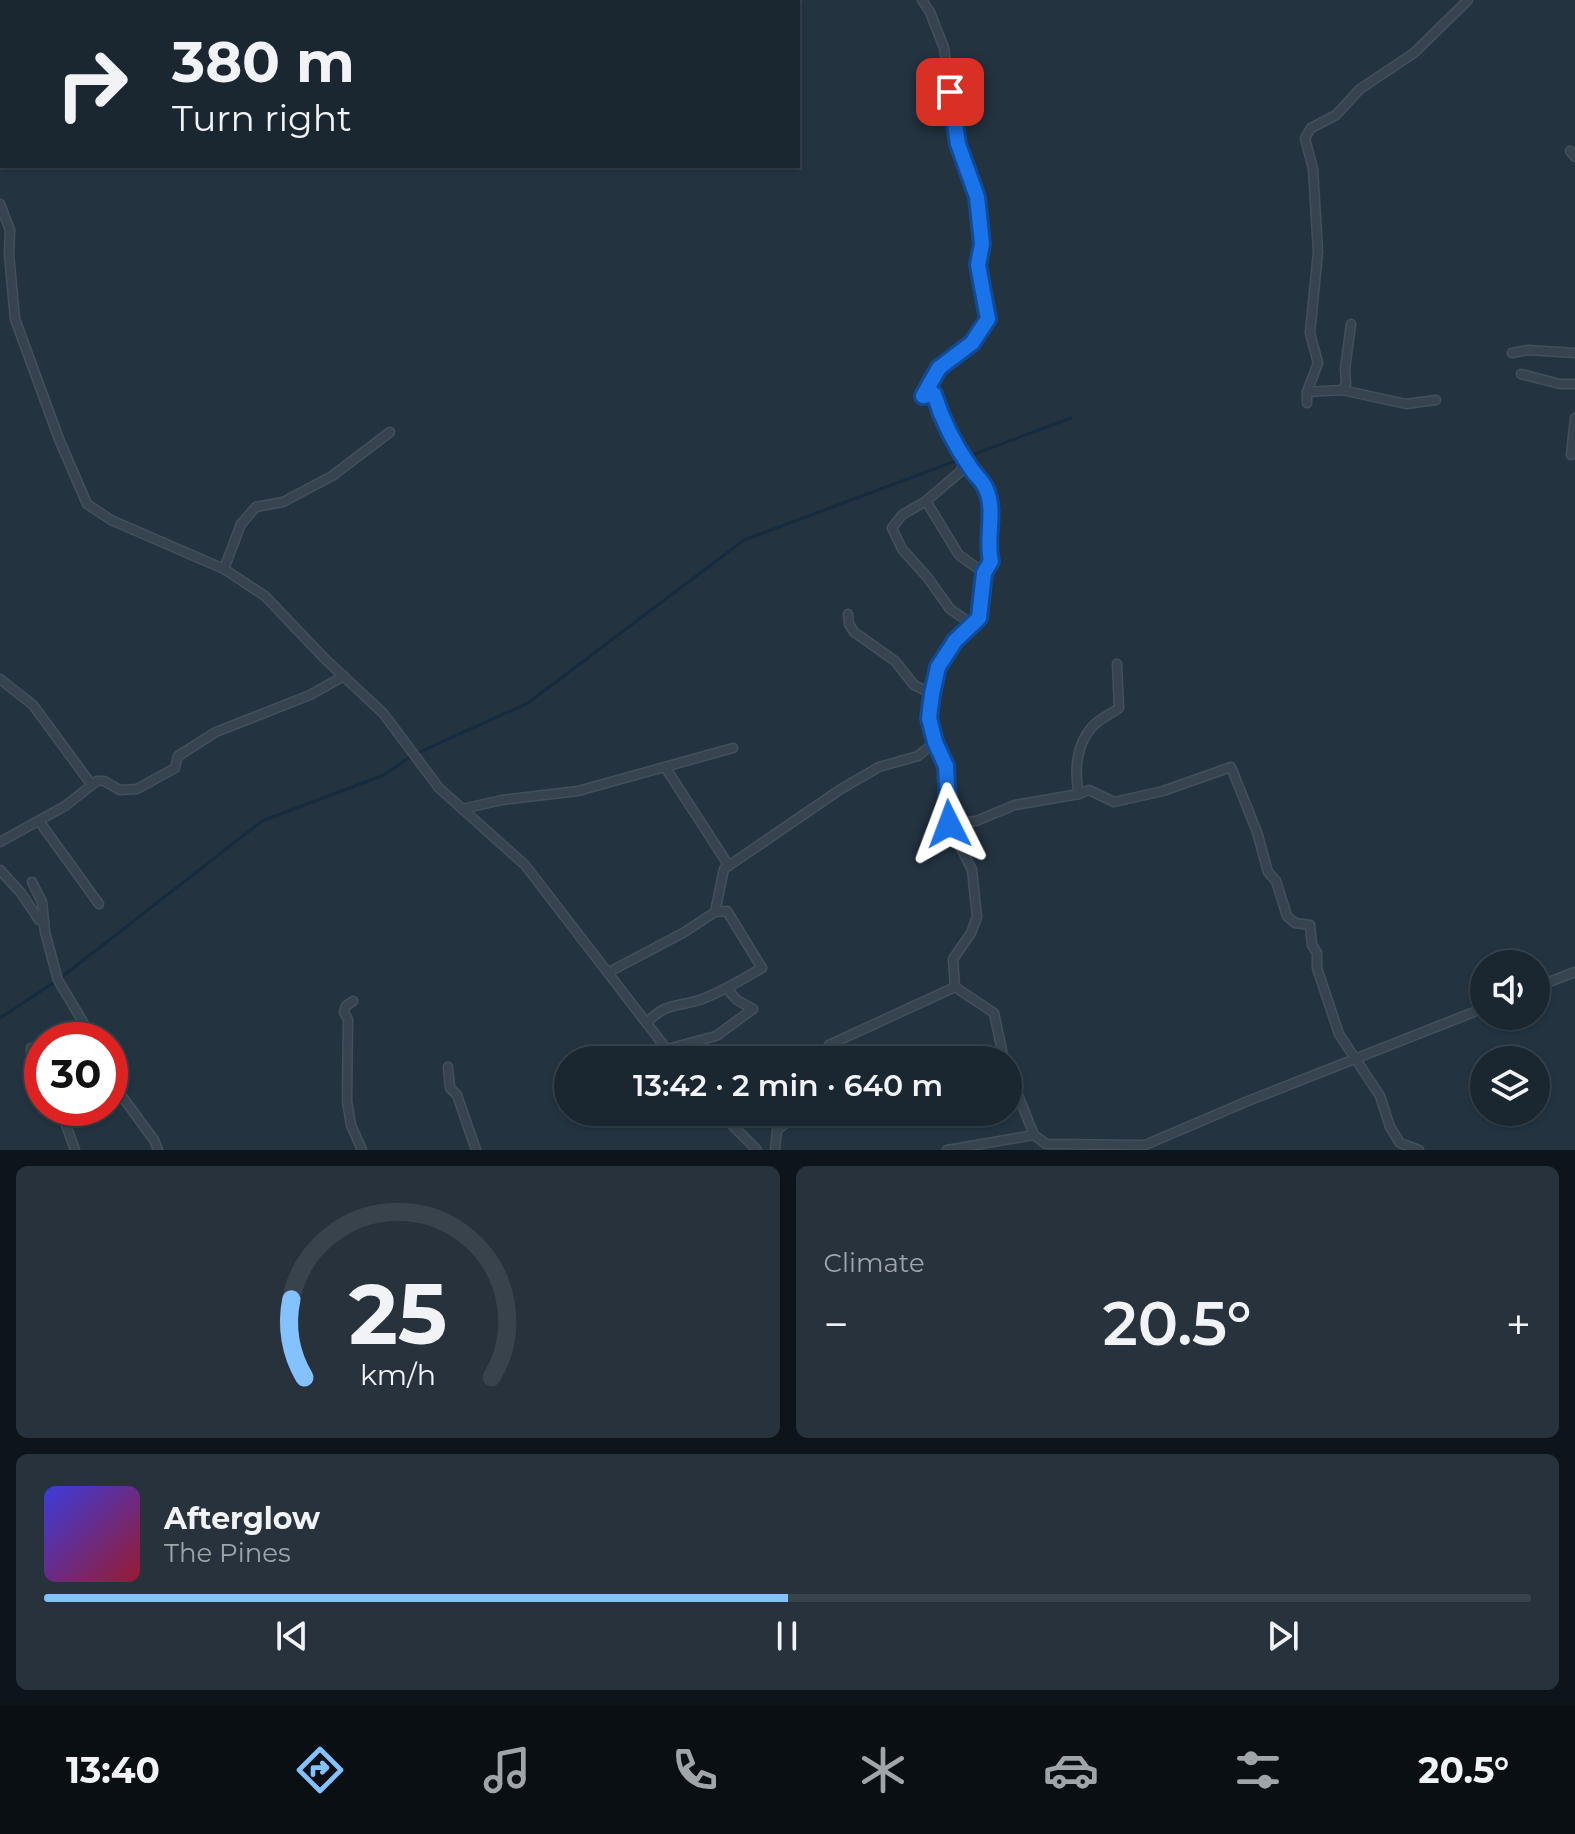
<!DOCTYPE html>
<meta charset="utf-8">
<style>
body{margin:0;font-family:Montserrat,sans-serif;background:#27323c;color:#f1f3f6;height:100vh;display:flex;flex-direction:column;font-size:30px;white-space:nowrap}
*{box-sizing:border-box;margin:0}
p{font-size:26px;color:#9fa5ab}
.icon{flex:none;width:44px;height:44px;fill:none;stroke:currentColor;stroke-width:2;stroke-linecap:round;stroke-linejoin:round}
.map{position:relative;height:1150px;overflow:hidden}
.drawer{display:flex;flex-direction:column;gap:16px;padding:16px;background:#0e151a;flex:1}
.drawer>*{flex:none}
.top-card{position:absolute;left:0px;top:0px;width:800px;height:168px;box-shadow:0 2px 6px #0004,0 0 0 2px #38434c;background:#1a2630;color:#f1f3f6;overflow:hidden}
.tools{position:absolute;left:1470px;top:950px;display:grid;gap:16px}
.tools a{display:grid;place-items:center;width:80px;height:80px;border-radius:50%;background:#1a2630;box-shadow:0 2px 6px #0004,0 0 0 2px #38434c;font-size:40px}
.speed{position:absolute;left:24px;top:1022px;display:flex;gap:16px;font-size:40px;font-weight:700;text-align:center}
.speed>*{display:grid;place-content:center;width:104px;height:104px;border-radius:50%;background:#1a2630;box-shadow:0 2px 6px #0004,0 0 0 2px #38434c;line-height:1}
.speed .limit{border:12px solid #d22;background:#fff;color:#111}
.pin{position:absolute;display:grid;place-items:center;width:68px;height:68px;color:#fff;margin:-34px;border-radius:16px;box-shadow:0 4px 12px #0006}
.me{position:absolute;width:88px;margin:-44px;rotate:357deg;stroke-linejoin:round;filter:drop-shadow(0 0 6px #0008)}
.turn{display:flex;align-items:center;gap:28px;height:168px;padding:0 40px;font-size:36px}
.turn .icon{width:104px;height:104px;stroke-width:2.5}
.turn b{display:block;font-size:56px;line-height:68px}
.big{font-size:60px;font-weight:600;line-height:1.1}
.drawer .tile{flex:1;display:flex;flex-direction:column;justify-content:center;gap:12px;min-width:0;padding:0 28px;border-radius:12px;background:#27323c}
.drawer .dial{align-items:center;gap:0}
.dial svg{height:208px;overflow:visible;fill:none;stroke:#38434c;stroke-width:7;stroke-linecap:round;text-anchor:middle}
.dial text{fill:#f1f3f6;stroke:none}
.song{display:flex;align-items:center;gap:24px}
.cover{width:96px;height:96px;border-radius:12px;background:linear-gradient(135deg,hsl(240 70% 55%),hsl(350 70% 35%))}
.played{height:8px;border-radius:4px;background:linear-gradient(90deg,#84c2ff 50%,#38434c 50%)}
.keys{display:flex;justify-content:space-around;direction:ltr}
.heat{display:flex;justify-content:space-between;align-items:center;font-size:44px;direction:ltr}
.drawer .tiles{flex:1;display:grid;gap:16px;grid-template-columns:1fr 1fr}
.tile:last-child{grid-column:span 2}
.trip{position:absolute;left:554px;top:1046px;width:468px;height:80px;border-radius:40px;background:#1a2630;box-shadow:0 2px 6px #0004,0 0 0 2px #38434c;font-weight:600;line-height:80px;text-align:center}
.dock{display:flex;height:128px;justify-content:space-around;align-items:center;background:#0a0f13;color:#9fa5ab}
.dock .icon{width:56px;height:56px}
.dock .selected{color:#84c2ff}
.dock b{font-size:36px;color:#f1f3f6}
.map>svg:first-child{display:block}
.lines{fill:none;stroke-linecap:round;stroke-linejoin:round}
.stream{stroke:#152b3f;stroke-width:3}
.minor-casing{stroke:#43505c;stroke-width:11}
.minor{stroke:#374450;stroke-width:8}
.route-casing{stroke:#114b97;stroke-width:20}
.route{stroke:#1a73e8;stroke-width:14}
</style>
<div class="map">
<svg width="1575" height="1150" viewBox="0 0 1575 1150">
<rect width="100%" height="100%" fill="#233340"/>
<g class="lines">
<!-- stream -->
<path class="stream" d="M0,1018L58,980L262,821L384,775L413,755L528,703L744,540L1071,418"/>
<defs>
<g id="minor">
<path d="M379,0L380,2"/>
<path d="M636,0V2"/>
<path d="M922,0L930,12L944,48L958,144L977,197L982,244L978,265L988,319C982,327 977,338 970,345C949,366 936,365 923,396L934,394C943,420 954,444 970,467C974,474 982,480 985,487C997,510 985,538 991,561L984,573L979,618L955,641L938,667L929,718L935,742L946,766L949,824L972,870L977,917L971,933L953,959L955,987L994,1013L1004,1060"/>
<path d="M1570,151L1575,157"/>
<path d="M0,204L10,230L9,254L15,319L59,439L87,504L111,520L224,569L265,596L325,659L383,713L439,788L525,865L675,1060"/>
<path d="M1512,353L1528,350L1575,353"/>
<path d="M1521,374L1560,384H1575"/>
<path d="M1342,390L1346,384L1345,369L1351,324"/>
<path d="M1307,392L1342,390L1406,404L1436,400"/>
<path d="M1307,403V392L1318,363L1310,333L1318,252L1313,169L1305,138L1311,128L1336,115L1360,89L1414,53L1468,0"/>
<path d="M1571,455L1575,418"/>
<path d="M966,461L960,472L926,501L959,555L984,573"/>
<path d="M926,501L902,515L892,528L902,549L928,578L950,609L972,624"/>
<path d="M224,569L241,524L256,507L283,502L332,476L390,432"/>
<path d="M848,614L849,624L854,632L895,661L914,685L932,694"/>
<path d="M0,679L33,705L91,784"/>
<path d="M665,767L729,866"/>
<path d="M1079,794L1089,790L1114,802L1163,791L1231,767L1257,832L1268,872L1276,881L1287,916L1295,923L1310,925L1312,945L1317,953V968L1339,1034L1380,1096L1390,1127L1400,1143L1419,1150"/>
<path d="M462,809L502,800L578,791L733,748"/>
<path d="M39,821L99,904"/>
<path d="M949,824L976,821L1015,805L1079,794C1074,772 1076,745 1092,727C1099,719 1111,714 1119,708L1117,664"/>
<path d="M0,842L65,806L97,781H104L120,790L137,789L175,768L178,756L216,732L310,695L344,676"/>
<path d="M0,870L21,893L39,920L44,922"/>
<path d="M32,882L42,902L45,932L58,980L83,1022L90,1040"/>
<path d="M609,972L683,933L715,912L724,869L841,789L879,767L918,756L935,742"/>
<path d="M1536,987L1575,972"/>
<path d="M353,1001L346,1006L344,1012L348,1020L347,1101L351,1125L362,1150"/>
<path d="M647,1023C666,1001 680,1008 705,998C725,990 743,979 762,968L727,911L715,912"/>
<path d="M31,1048V1057L42,1076"/>
<path d="M667,1049L716,1036L753,1009L737,1000L727,989"/>
<path d="M819,1060L829,1045L955,987"/>
<path d="M448,1067L450,1088L457,1095L476,1150"/>
<path d="M1008,1070L1034,1135"/>
<path d="M110,1080L154,1140L158,1150"/>
<path d="M60,1108L75,1150"/>
<path d="M719,1112L757,1150"/>
<path d="M775,1150L777,1130L800,1112"/>
<path d="M947,1150L1034,1135L1046,1144L1145,1145L1248,1101L1484,1008"/>
</g>
</defs>
<!-- minor casing -->
<use href="#minor" class="minor-casing"/>
<!-- minor -->
<use href="#minor" class="minor"/>
</g>
<g class="lines">
<defs>
<path id="route" d="M949,824L946,766L935,742L929,718L932,694L938,667L955,641L979,618L984,573L991,561C985,538 997,510 985,487C982,480 974,474 970,467C954,444 942,420 934,394L923,396L939,368L972,343L988,319L978,265L982,244L977,197L958,144L950,92"/>
</defs>
<!-- route casing -->
<use href="#route" class="route-casing"/>
<!-- route -->
<use href="#route" class="route"/>
</g>
</svg>
<div class="tools">
<a><svg class="icon" aria-label="sound" viewBox="0 0 24 24"><path d="M4 9h4l5-4v14l-5-4H4zM17 9q2 3 0 6"/></svg></a>
<a><svg class="icon" aria-label="layers" viewBox="0 0 24 24"><path d="M12 4l9 5-9 5-9-5zM3 14l9 5 9-5"/></svg></a>
</div>
<div class="speed"><div class="limit">30</div></div>
<div class="pin" style="left:950px;top:92px;background:#d93025"><svg class="icon" aria-label="arrive" viewBox="0 0 24 24"><path d="M6 21V4h12l-3 4 3 4H6"/></svg></div>
<svg class="me" style="left:949px;top:824px" viewBox="-20 -20 40 40"><path d="M0-17L14 15 0 8-14 15z" fill="#1a73e8" stroke="#fff" stroke-width="4"/></svg>
<div class="trip">13:42 · 2 min · 640 m</div>
<div class="top-card">
<div class="turn"><svg class="icon" aria-label="right" viewBox="0 0 24 24"><path d="M7 20v-9h11M14 6l5 5-5 5"/></svg><div><b>380 m</b>Turn right</div></div>
</div>
</div>
<section class="drawer">
<div class="tiles">
<div class="tile dial"><svg viewBox="0 0 100 80">
<path d="M14 69A42 42 0 1 1 86 69"/>
<path d="M14 69A42 42 0 0 1 9 39" stroke="#84c2ff"/>
<text x="50" y="56" font-size="32" font-weight="700">25</text>
<text x="50" y="72" font-size="11">km/h</text>
</svg></div>
<div class="tile"><p>Climate</p>
<div class="heat"><a>−</a><b class="big">20.5°</b><a>+</a></div>
</div>
<div class="tile">
<div class="song"><i class="cover"></i><div><b>Afterglow</b><p>The Pines</p></div></div>
<div class="played"></div>
<div class="keys"><svg class="icon" aria-label="previous" viewBox="0 0 24 24"><path d="M18 5L8 12l10 7zM5 5v14"/></svg><svg class="icon" aria-label="pause" viewBox="0 0 24 24"><path d="M8 5v14M16 5v14"/></svg><svg class="icon" aria-label="next" viewBox="0 0 24 24"><path d="M6 5l10 7-10 7zM19 5v14"/></svg></div>
</div>
</div>
</section>
<nav class="dock">
<b>13:40</b>
<svg class="icon selected" aria-label="directions" viewBox="0 0 24 24"><path d="M12 3l9 9-9 9-9-9zM9 14v-3h6M13 9l2 2-2 2"/></svg>
<svg class="icon" aria-label="music" viewBox="0 0 24 24"><path d="M9 18V5l10-2v13"/><circle cx="6" cy="18" r="3"/><circle cx="16" cy="16" r="3"/></svg>
<svg class="icon" aria-label="phone" viewBox="0 0 24 24"><path d="M5 4h4l2 5-3 2q2 4 5 5l2-3 5 2v4C11 20 4 13 5 4z"/></svg>
<svg class="icon" aria-label="climate" viewBox="0 0 24 24"><path d="M12 3v18M4 7l16 10M4 17L20 7"/></svg>
<svg class="icon" aria-label="car" viewBox="0 0 24 24"><path d="M5 17H2v-5l4-1 3-4h7l3 4 3 1v5h-3M9 17h6M6 11h13"/><circle cx="7" cy="17" r="2"/><circle cx="17" cy="17" r="2"/></svg>
<svg class="icon" aria-label="filters" viewBox="0 0 24 24"><path d="M4 7h16M4 17h16"/><circle cx="9" cy="7" r="2"/><circle cx="15" cy="17" r="2"/></svg>
<b>20.5°</b>
</nav>
